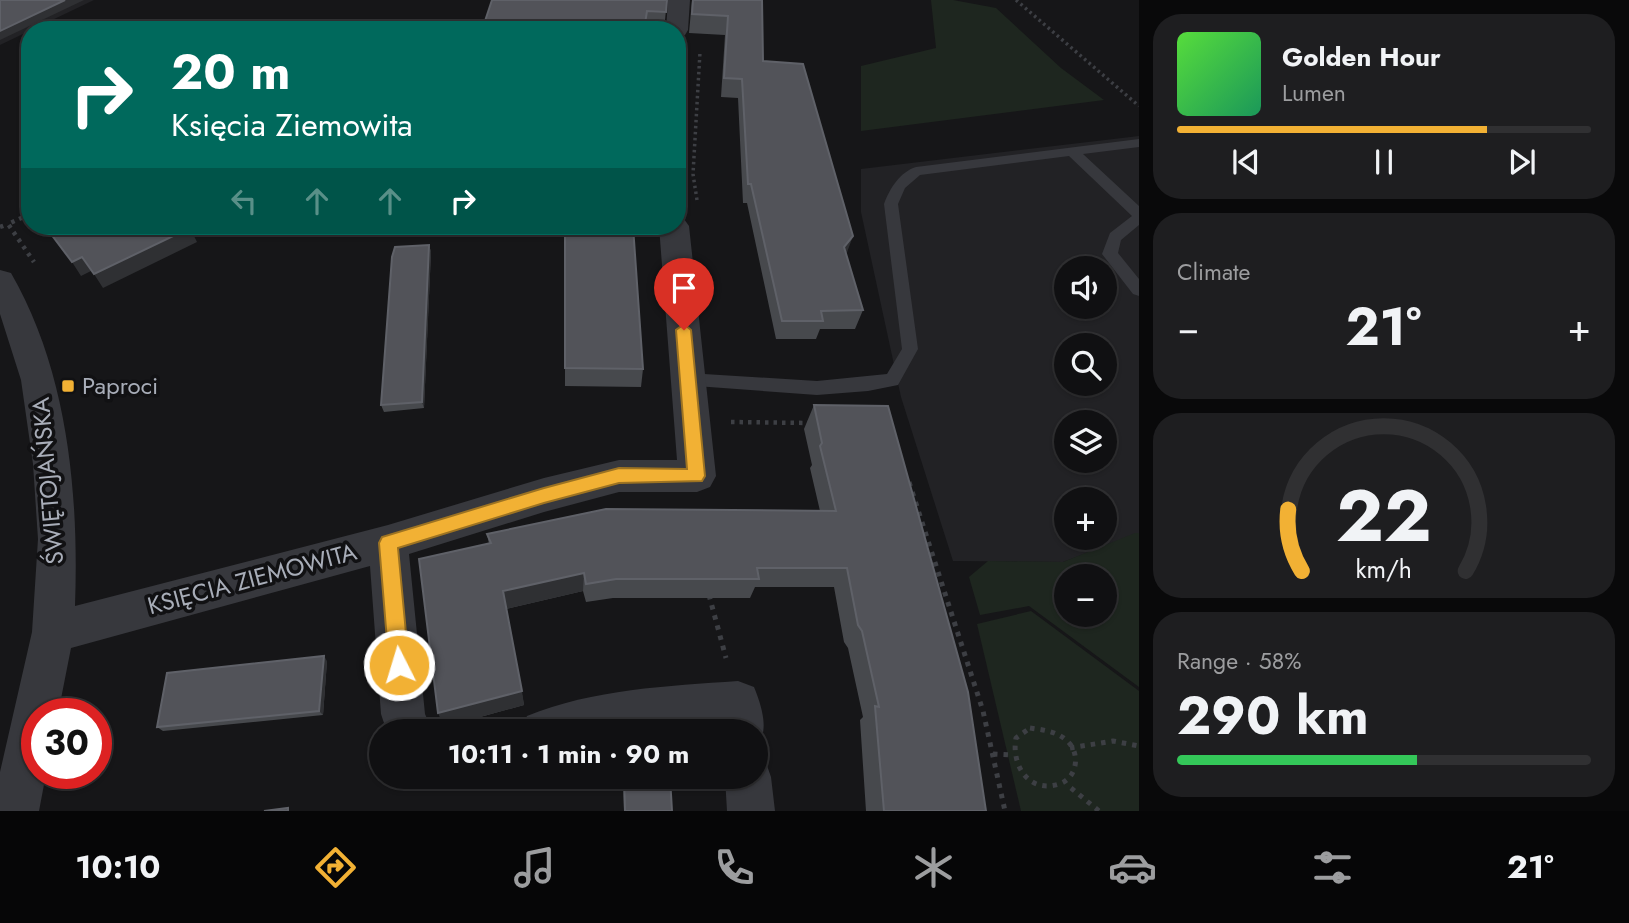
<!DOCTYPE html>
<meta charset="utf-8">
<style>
body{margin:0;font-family:Jost,sans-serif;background:#1e1e20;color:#f1f3f6;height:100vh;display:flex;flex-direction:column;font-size:26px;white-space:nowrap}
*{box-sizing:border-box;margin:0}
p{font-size:23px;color:#9c9d9f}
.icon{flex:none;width:38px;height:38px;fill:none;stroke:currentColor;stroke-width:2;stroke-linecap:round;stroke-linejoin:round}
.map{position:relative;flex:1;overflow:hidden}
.side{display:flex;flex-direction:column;gap:14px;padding:14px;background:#09090a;width:490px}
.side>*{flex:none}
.banner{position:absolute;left:21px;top:21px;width:665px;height:214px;border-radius:28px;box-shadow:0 2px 5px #0004,0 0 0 2px #303032;background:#00695c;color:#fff;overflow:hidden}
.controls{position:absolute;left:1054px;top:256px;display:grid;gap:14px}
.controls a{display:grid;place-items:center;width:63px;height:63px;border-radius:50%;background:#101012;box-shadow:0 2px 5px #0004,0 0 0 2px #303032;font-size:35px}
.speed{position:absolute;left:21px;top:698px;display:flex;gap:14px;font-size:35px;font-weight:700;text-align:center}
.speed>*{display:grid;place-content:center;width:91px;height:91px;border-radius:50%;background:#101012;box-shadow:0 2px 5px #0004,0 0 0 2px #303032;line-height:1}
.speed .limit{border:10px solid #d22;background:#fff;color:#111}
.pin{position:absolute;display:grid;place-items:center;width:60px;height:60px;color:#fff;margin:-72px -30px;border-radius:50% 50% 50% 0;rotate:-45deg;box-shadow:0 0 7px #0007}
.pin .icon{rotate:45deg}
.me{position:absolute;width:77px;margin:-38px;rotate:355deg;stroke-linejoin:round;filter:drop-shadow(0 0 5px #0008)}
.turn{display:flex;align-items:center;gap:24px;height:147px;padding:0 35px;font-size:32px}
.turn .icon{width:91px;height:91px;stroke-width:2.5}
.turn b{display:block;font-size:49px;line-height:60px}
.lanes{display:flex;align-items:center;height:66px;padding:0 35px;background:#0003;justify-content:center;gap:35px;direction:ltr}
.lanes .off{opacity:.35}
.big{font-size:52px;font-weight:700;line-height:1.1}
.side .tile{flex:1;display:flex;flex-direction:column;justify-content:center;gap:10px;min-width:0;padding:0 24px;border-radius:28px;background:#1e1e20}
.side .dial{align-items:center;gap:0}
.dial svg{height:182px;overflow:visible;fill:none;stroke:#303032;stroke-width:7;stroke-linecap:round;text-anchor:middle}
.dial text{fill:#f1f3f6;stroke:none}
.song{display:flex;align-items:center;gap:21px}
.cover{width:84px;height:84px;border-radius:10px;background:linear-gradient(135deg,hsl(110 70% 55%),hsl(150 70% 35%))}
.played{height:7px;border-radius:4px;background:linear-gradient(90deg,#f2b134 75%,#303032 75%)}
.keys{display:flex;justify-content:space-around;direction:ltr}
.heat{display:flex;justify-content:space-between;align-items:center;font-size:38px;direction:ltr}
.charge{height:10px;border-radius:5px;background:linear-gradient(90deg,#34c759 58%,#303032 0)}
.trip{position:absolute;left:369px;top:719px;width:399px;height:70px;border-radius:35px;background:#101012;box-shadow:0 2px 5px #0004,0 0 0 2px #303032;font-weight:700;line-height:70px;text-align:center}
.tab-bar{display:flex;height:112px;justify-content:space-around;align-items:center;background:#060607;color:#9c9d9f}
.tab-bar .icon{width:49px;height:49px}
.tab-bar .on{color:#f2b134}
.tab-bar b{font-size:32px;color:#f1f3f6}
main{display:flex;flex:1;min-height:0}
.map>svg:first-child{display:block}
.built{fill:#222225;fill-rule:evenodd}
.green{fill:#1e261f;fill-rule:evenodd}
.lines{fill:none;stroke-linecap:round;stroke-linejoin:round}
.path-far2{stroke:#3d3f44;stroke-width:3.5;stroke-dasharray:2.5 3.5;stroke-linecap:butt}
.path-far1{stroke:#3d3f44;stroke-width:4.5;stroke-dasharray:3.5 5;stroke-linecap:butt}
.path{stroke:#3d3f44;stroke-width:5;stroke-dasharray:4.5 6;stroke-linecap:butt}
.lane{fill:#37383d;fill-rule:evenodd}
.street{fill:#37383d;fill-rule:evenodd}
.wall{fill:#47494d}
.shaded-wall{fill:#2f3033}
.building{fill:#525359;stroke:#5f6168;stroke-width:2}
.route{fill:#f2b134;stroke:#9d7322;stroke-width:2}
.poi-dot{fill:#f2b134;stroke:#111113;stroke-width:2.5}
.labels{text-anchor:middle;stroke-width:7;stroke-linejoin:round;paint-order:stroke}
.poi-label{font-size:24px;fill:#a8adb8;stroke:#111113;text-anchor:start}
.street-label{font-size:24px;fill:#a8adb8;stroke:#111113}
</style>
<main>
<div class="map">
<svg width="1139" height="811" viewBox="0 0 1139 811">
<rect width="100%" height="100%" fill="#161618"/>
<!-- built -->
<g class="built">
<path d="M0,0H94L0,45Z"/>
<path d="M1139,136V533L1063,562L953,561L901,397L861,212V169ZM1066,268H1104V306H1066ZM1066,345H1104V383H1066ZM1066,422H1104V460H1066ZM1066,499H1104V537H1066Z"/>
</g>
<!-- green -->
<g class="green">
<path d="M931,0H953L996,8L1061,68L1104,100L861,131V66L936,48Z"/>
<path d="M1135,533H1139V687L1029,606L980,615L969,577L988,561L1063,562ZM1066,576H1104V614H1066Z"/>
<path d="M1031,611L1139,691V811H1021L977,624Z"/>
</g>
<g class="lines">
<!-- path-far2 -->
<g class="path-far2">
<path d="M1016,0L1139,106"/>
<path d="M697,200L693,174L700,52"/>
</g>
<!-- path-far1 -->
<g class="path-far1">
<path d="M30,214L8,224L34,262"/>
<path d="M0,227L8,224"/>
<path d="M731,422L810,423"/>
</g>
<!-- path -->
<g class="path">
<path d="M909,482L983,711L1005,811"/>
<path d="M709,595L726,658"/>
<path d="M1030,728C1043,730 1056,731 1066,740C1081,752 1078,778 1059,784C1028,794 1011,764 1016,738Z"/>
<path d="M1070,748L1113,741L1139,746"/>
<path d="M993,754L1014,755"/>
<path d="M1071,788L1099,811"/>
</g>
<!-- lane -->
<path class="lane" d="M1139,139V147L1083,154L1139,206V225L1121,240L1118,253L1139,279V296L1133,294L1102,254L1110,233L1132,216L1069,156L920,175L905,188L898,204L918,349L898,385L868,391L817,395L682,385L679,380L682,375L688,373L817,381L887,374L902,349L884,204C890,188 900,172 916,167Z"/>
<!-- street -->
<g class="street">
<path d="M668,0H690L688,30L685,35L677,37V30H666Z"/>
<path d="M677,217L684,219L689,226L716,476L710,487L697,492H619L544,512L409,554L425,714L433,732H387L381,714L370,566L71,648L58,714H37V774H46L39,811H0V772L32,632L38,539L33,464L21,380L0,314V270L11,273C68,372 79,494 75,606L388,525L544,478L619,460H677L659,226H677Z"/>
<path d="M738,681L754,687C762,707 770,731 756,749V732H719V727L658,732H520L527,716C593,689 668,686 738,681Z"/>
<path d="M756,757L765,760L771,777L775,811H727L725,777H756Z"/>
</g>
</g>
<!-- wall -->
<g class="wall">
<path d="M667,0L664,30H486L485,21Z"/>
<path d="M692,0H762L763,61L846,255L863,310L855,329H820L816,339H776L747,203H743L738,98L721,97L725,35L689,33Z"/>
<path d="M565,226L643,369L641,387L565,386Z"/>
<path d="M429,245L431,252L424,408L384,412L381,405Z"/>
<path d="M814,405L986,811H866L860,720L863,717L848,648L844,642L834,587H755L750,598H613L586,602L583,591L506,609L524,705L444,727L489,544L487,534L820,511L810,468L812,465L804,429Z"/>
<path d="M327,661L323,715L163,731L157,727Z"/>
<path d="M623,777H670L672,811H624Z"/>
</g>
<!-- shaded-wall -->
<g class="shaded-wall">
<path d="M65,0H84L0,40V31Z"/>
<path d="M190,228L197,242L103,288L94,274Z"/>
<path d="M853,236L846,255L844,247Z"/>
<path d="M429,245L431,252L424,408L422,402Z"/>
<path d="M82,257L91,271L81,276L72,262Z"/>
<path d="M584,573L583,591L506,609L503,591Z"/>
<path d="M324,656L327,661L323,715L319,711Z"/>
<path d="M522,691L524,705L444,727L438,713Z"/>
</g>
<!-- building -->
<g class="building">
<path d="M0,0H65L0,31Z"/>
<path d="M492,0H667L666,12L647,11L644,30H589V28L485,21Z"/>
<path d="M693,0H762L763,61L803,64L853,236L844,247L863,310L821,311L823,321H782L751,184H748L742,79L724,78L728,16L692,14Z"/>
<path d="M45,226H188L190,228L94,274L82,257L72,262Z"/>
<path d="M565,226H633L643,369L565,368Z"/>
<path d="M429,245L422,402L381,405L392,257L395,247Z"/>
<path d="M814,405L888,406L968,692L986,811H884L875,706L879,707L862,631L858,625L847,568H757L759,579H616L586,584L584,573L503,591L522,691L438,713L419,559L491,543L487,534L606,509L836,511L820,446L822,443Z"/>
<path d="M324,656L319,711L157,727L167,673Z"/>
<path d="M624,777H670L672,811H625Z"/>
<path d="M288,808V811H264Z"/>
</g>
<!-- route -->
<path class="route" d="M684,324L691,330L705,476L702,481L619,483L544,503L398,548L409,665L406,672L399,675L392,672L389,665L379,543L382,537L544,488L619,468L687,469L676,330Z"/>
<!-- markers -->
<rect class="poi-dot" x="61" y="379" width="14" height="14" rx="3.5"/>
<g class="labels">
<!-- poi labels -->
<g class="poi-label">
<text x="82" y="394">Paproci</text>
</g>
<!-- street labels -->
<g class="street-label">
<text transform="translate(48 481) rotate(-95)" y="8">ŚWIĘTOJAŃSKA</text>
<text transform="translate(252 579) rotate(-15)" y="8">KSIĘCIA ZIEMOWITA</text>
</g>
</g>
</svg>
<div class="controls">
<a><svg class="icon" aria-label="sound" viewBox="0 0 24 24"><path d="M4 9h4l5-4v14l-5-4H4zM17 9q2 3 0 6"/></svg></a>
<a><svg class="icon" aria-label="search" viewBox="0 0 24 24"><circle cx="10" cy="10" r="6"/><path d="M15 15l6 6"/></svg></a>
<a><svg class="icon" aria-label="layers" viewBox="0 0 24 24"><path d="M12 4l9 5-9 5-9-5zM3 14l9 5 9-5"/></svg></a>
<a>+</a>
<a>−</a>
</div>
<div class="speed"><div class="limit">30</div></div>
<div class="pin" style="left:684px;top:330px;background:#d93025"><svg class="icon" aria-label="arrive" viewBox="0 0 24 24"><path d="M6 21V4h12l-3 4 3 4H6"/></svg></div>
<svg class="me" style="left:399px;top:665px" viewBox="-20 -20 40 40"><circle r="17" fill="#f2b134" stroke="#fff" stroke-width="3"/><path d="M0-11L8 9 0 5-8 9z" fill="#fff"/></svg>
<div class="trip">10:11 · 1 min · 90 m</div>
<div class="banner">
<div class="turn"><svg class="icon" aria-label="right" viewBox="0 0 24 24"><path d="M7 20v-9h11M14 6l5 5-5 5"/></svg><div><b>20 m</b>Księcia Ziemowita</div></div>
<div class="lanes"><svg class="icon off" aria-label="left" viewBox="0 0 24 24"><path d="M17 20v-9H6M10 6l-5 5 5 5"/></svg><svg class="icon off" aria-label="ahead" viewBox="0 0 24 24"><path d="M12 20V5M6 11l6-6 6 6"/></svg><svg class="icon off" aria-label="ahead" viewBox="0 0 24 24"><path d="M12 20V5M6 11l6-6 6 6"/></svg><svg class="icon" aria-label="right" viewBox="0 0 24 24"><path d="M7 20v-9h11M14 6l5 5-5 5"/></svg></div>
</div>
</div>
<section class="side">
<div class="tile">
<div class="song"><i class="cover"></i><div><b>Golden Hour</b><p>Lumen</p></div></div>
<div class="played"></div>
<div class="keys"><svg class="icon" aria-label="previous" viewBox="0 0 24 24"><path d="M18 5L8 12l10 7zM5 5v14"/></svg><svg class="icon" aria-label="pause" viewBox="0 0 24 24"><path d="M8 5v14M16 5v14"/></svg><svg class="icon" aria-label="next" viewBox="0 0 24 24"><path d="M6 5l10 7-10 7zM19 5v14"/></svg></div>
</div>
<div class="tile"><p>Climate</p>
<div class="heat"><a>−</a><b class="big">21°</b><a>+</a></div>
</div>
<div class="tile dial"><svg viewBox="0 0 100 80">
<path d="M14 69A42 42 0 1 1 86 69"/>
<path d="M14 69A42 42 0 0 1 8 42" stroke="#f2b134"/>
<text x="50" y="56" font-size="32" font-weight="700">22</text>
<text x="50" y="72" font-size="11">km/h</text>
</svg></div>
<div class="tile"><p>Range · 58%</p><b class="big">290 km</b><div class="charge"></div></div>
</section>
</main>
<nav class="tab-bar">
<b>10:10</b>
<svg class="icon on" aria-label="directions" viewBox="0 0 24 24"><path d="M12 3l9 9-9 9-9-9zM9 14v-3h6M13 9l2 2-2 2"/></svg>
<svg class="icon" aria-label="music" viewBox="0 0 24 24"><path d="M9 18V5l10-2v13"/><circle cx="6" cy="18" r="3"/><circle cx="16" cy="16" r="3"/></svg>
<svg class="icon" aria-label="phone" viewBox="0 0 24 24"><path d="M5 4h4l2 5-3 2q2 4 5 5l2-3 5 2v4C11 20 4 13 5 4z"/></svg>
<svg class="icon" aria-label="climate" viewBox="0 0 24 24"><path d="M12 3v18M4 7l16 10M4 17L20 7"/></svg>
<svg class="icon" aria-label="car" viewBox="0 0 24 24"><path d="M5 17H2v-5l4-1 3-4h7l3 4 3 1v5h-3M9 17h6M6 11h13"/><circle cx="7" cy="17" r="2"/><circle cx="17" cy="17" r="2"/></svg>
<svg class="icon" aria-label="filters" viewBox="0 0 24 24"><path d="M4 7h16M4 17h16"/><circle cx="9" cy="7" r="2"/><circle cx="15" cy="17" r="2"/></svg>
<b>21°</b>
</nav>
